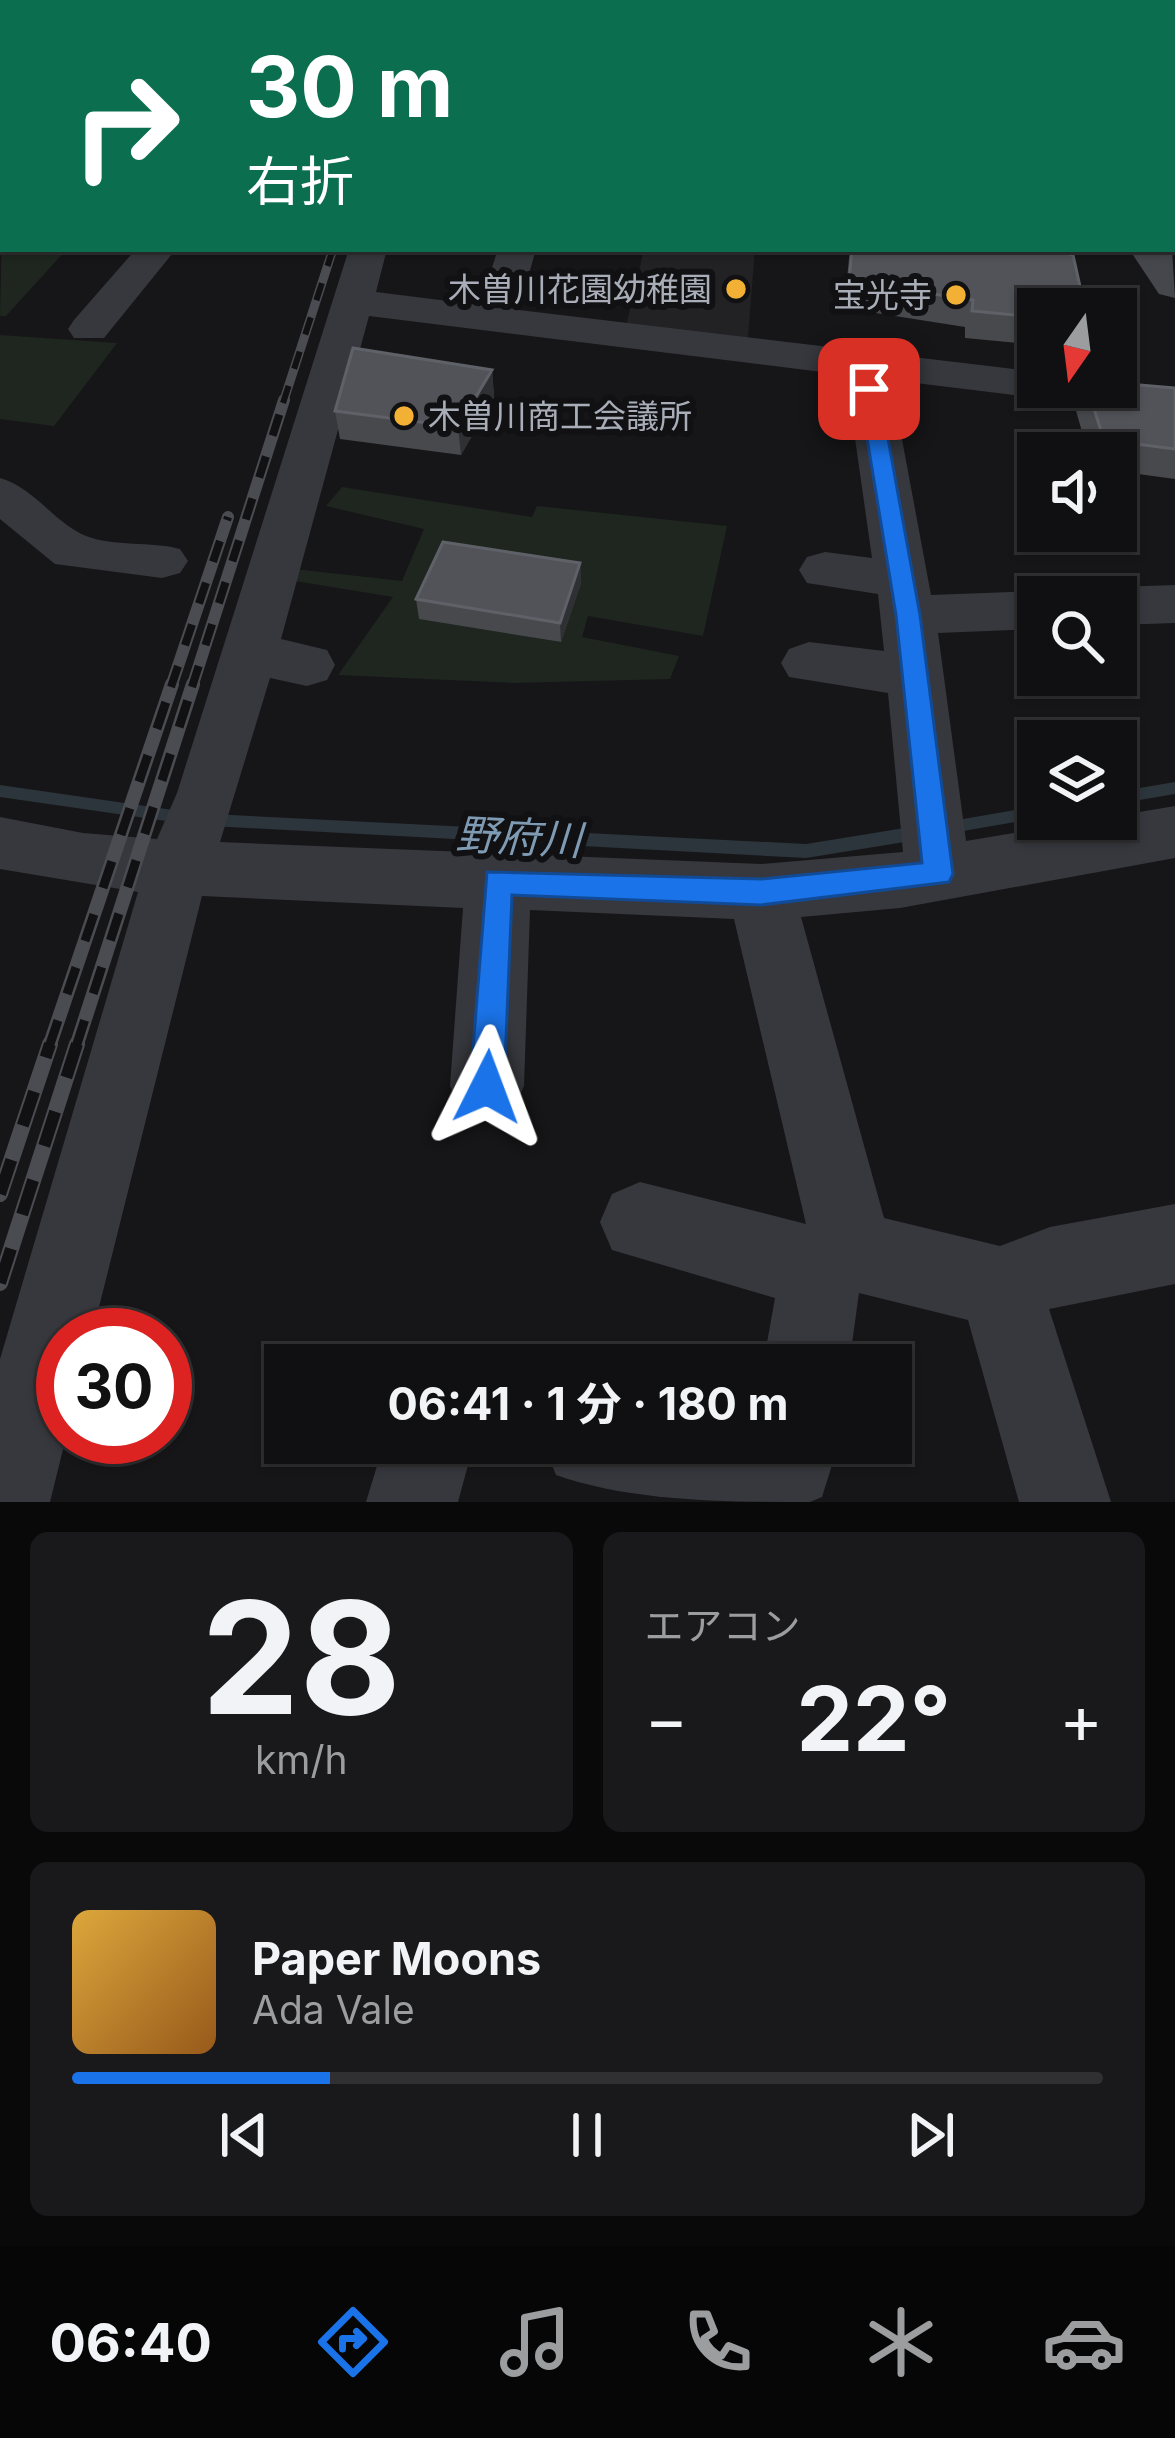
<!DOCTYPE html>
<html lang="ja">
<meta charset="utf-8">
<style>
body{margin:0;font-family:Inter,"Noto Sans JP",sans-serif;background:#19191b;color:#f1f3f6;height:100vh;display:flex;flex-direction:column;font-size:45px;white-space:nowrap}
*{box-sizing:border-box;margin:0}
p{font-size:39px;color:#9c9d9f}
.icon{flex:none;width:66px;height:66px;fill:none;stroke:currentColor;stroke-width:2;stroke-linecap:round;stroke-linejoin:round}
.map{position:relative;height:1502px;overflow:hidden}
.details{display:flex;flex-direction:column;gap:30px;padding:30px;background:#09090a;flex:1}
.details>*{flex:none}
.top-card{position:absolute;left:0px;top:0px;width:1176px;height:252px;box-shadow:0 3px 9px #0004,0 0 0 3px #303032;background:#0b6e4f;color:#fff;overflow:hidden}
.needle{width:78px;rotate:194deg}
.tools{position:absolute;left:1017px;top:288px;display:grid;gap:24px}
.tools a{display:grid;place-items:center;width:120px;height:120px;border-radius:0px;background:#101012;box-shadow:0 3px 9px #0004,0 0 0 3px #303032;font-size:60px}
.speed{position:absolute;left:36px;top:1308px;display:flex;gap:24px;font-size:60px;font-weight:700;text-align:center}
.speed>*{display:grid;place-content:center;width:156px;height:156px;border-radius:50%;background:#101012;box-shadow:0 3px 9px #0004,0 0 0 3px #303032;line-height:1}
.speed .limit{border:18px solid #d22;background:#fff;color:#111}
.pin{position:absolute;display:grid;place-items:center;width:102px;height:102px;color:#fff;margin:-51px;border-radius:24px;box-shadow:0 6px 18px #0006}
.me{position:absolute;width:132px;margin:-66px;rotate:3deg;stroke-linejoin:round;filter:drop-shadow(0 0 9px #0008)}
.turn{display:flex;align-items:center;gap:42px;height:252px;padding:0 48px;font-size:54px}
.turn .icon{width:156px;height:156px;stroke-width:2.5}
.turn b{display:block;font-size:84px;line-height:102px}
.big{font-size:90px;font-weight:700;line-height:1.1}
.details .tile{flex:1;display:flex;flex-direction:column;justify-content:center;gap:18px;min-width:0;padding:0 42px;border-radius:18px;background:#19191b}
.details .dial{align-items:center;gap:0}
.dial b{font-size:156px;line-height:1}
.song{display:flex;align-items:center;gap:36px}
.cover{width:144px;height:144px;border-radius:18px;background:linear-gradient(135deg,hsl(40 70% 55%),hsl(30 70% 35%))}
.played{height:12px;border-radius:6px;background:linear-gradient(90deg,#1a73e8 25%,#303032 25%)}
.keys{display:flex;justify-content:space-around;direction:ltr}
.heat{display:flex;justify-content:space-between;align-items:center;font-size:66px;direction:ltr}
.details .tiles{flex:1;display:grid;gap:30px;grid-template-columns:1fr 1fr}
.tile:last-child{grid-column:span 2}
.trip{position:absolute;left:264px;top:1344px;width:648px;height:120px;border-radius:0px;background:#101012;box-shadow:0 3px 9px #0004,0 0 0 3px #303032;font-weight:700;line-height:120px;text-align:center}
.tabs{display:flex;height:192px;justify-content:space-around;align-items:center;background:#060607;color:#9c9d9f}
.tabs .icon{width:84px;height:84px}
.tabs .active{color:#1a73e8}
.tabs b{font-size:54px;color:#f1f3f6}
.map>svg:first-child{display:block}
.built{fill:#222225}
.green{fill:#1e261f;fill-rule:evenodd}
.lines{fill:none;stroke-linecap:round;stroke-linejoin:round}
.stream{fill:#2c353c;fill-rule:evenodd}
.street{fill:#37383d;fill-rule:evenodd}
.secondary{fill:#45474d;fill-rule:evenodd}
.rail-far3-casing{stroke:#4a4c52;stroke-width:9}
.rail-far2-casing{stroke:#4a4c52;stroke-width:12}
.rail-far1-casing{stroke:#4a4c52;stroke-width:14}
.rail-casing{stroke:#4a4c52;stroke-width:16}
.rail-far3{stroke:#111113;stroke-width:6;stroke-dasharray:18;stroke-linecap:butt}
.rail-far2{stroke:#111113;stroke-width:8;stroke-dasharray:22;stroke-linecap:butt}
.rail-far1{stroke:#111113;stroke-width:9;stroke-dasharray:28;stroke-linecap:butt}
.rail{stroke:#111113;stroke-width:12;stroke-dasharray:36;stroke-linecap:butt}
.wall{fill:#47494d}
.shaded-wall{fill:#2f3033}
.building{fill:#525359;stroke:#5f6168;stroke-width:3}
.route{fill:#1a73e8;stroke:#114b97;stroke-width:3}
.poi-dot{fill:#f2b134;stroke:#111113;stroke-width:4.5}
.labels{text-anchor:middle;stroke-width:12;stroke-linejoin:round;paint-order:stroke}
.far-poi-label{font-size:33px;fill:#a8adb8;stroke:#111113;text-anchor:end}
.water-label{font-size:42px;font-style:italic;fill:#7f9bb3;stroke:#111113}
</style>
<div class="map">
<svg width="1175" height="1502" viewBox="0 0 1175 1502">
<rect width="100%" height="100%" fill="#161618"/>
<!-- built -->
<path class="built" d="M644,249H755L748,337L728,348L624,335Z"/>
<!-- green -->
<g class="green">
<path d="M3,190V249H67L6,316H0Z"/>
<path d="M0,335L117,343L54,426L0,419Z"/>
<path d="M342,487L532,517L537,506L727,526L703,636L588,616L582,637L679,656L670,679L513,683L338,675L393,597L289,580L276,567L402,581L424,529L326,506ZM580,582L560,642L420,618Z"/>
</g>
<g class="lines">
<!-- stream -->
<g class="stream">
<path d="M1175,782V794L1116,804V792Z"/>
<path d="M0,785L187,812L193,813L195,818L193,823L187,824L0,797Z"/>
<path d="M1038,806V818L946,834L940,833L938,828L940,823L946,822Z"/>
<path d="M211,814L806,844L917,826L923,828L925,833L923,838L917,840L806,858L211,826L205,825L203,820L205,815Z"/>
</g>
<!-- street -->
<g class="street">
<path d="M311,0H356L358,3H313Z"/>
<path d="M772,0H819L821,3H774Z"/>
<rect x="1173" y="27" width="2" height="18"/>
<path d="M3,51V70L0,71V52Z"/>
<rect x="1173" y="116" width="2" height="20"/>
<path d="M3,159V183L0,184V160Z"/>
<rect x="1173" y="225" width="2" height="23"/>
<path d="M136,249H176L104,338H74L68,329L74,320Z"/>
<path d="M349,249H387L376,292L480,305L498,249H536L519,310L1038,372V387H1059L1038,398L891,380L931,595L1038,591L1057,597H1038V629L938,633L966,841L1175,806V858L900,908L801,917L884,1218L1000,1246L1050,1227L1175,1204V1284L1049,1309L1111,1502H1019L968,1320L859,1293L849,1365H763L775,1298L612,1250L600,1222L612,1194L640,1182L806,1224L734,919L530,910L524,1086L513,1111L487,1122L461,1111L450,1086L463,908L202,896L92,1335H63L66,1437L50,1502H0V1359L138,892L0,869V817L83,833L157,839L177,793ZM369,316L846,375L872,558L825,552L807,557L799,570L807,583L878,594L884,651L809,642L789,649L781,663L789,677L888,693L903,852L761,864L220,842L270,678L307,686L327,680L335,665L327,650L281,639Z"/>
<path d="M0,478C35,488 54,523 86,536C114,547 151,541 180,549L188,561L180,573L162,578L55,564L0,519Z"/>
<path d="M1175,585V623L1116,625V597H1094L1116,587Z"/>
<path d="M384,1443H474L458,1502H366Z"/>
<path d="M543,1443H839L822,1497L810,1502C727,1502 633,1502 556,1475Z"/>
</g>
<!-- secondary -->
<g class="secondary">
<path d="M3,97V119L0,120V98Z"/>
<path d="M1129,249H1172L1175,298L1159,294Z"/>
</g>
<defs>
<path id="rail-far3" d="M283,403L333,249"/>
<g id="rail-far2">
<path d="M171,687L228,517"/>
<path d="M192,687L284,400"/>
</g>
<g id="rail-far1">
<path d="M49,1047L172,684"/>
<path d="M76,1047L193,684"/>
</g>
<g id="rail">
<path d="M0,1194L50,1044"/>
<path d="M0,1283L77,1044"/>
</g>
</defs>
<!-- rail-far3 casing -->
<use href="#rail-far3" class="rail-far3-casing"/>
<!-- rail-far2 casing -->
<use href="#rail-far2" class="rail-far2-casing"/>
<!-- rail-far1 casing -->
<use href="#rail-far1" class="rail-far1-casing"/>
<!-- rail casing -->
<use href="#rail" class="rail-casing"/>
<!-- rail-far3 -->
<use href="#rail-far3" class="rail-far3"/>
<!-- rail-far2 -->
<use href="#rail-far2" class="rail-far2"/>
<!-- rail-far1 -->
<use href="#rail-far1" class="rail-far1"/>
<!-- rail -->
<use href="#rail" class="rail"/>
</g>
<!-- wall -->
<g class="wall">
<path d="M850,249H1050L1038,309V345L965,338V327L844,308Z"/>
<path d="M492,370L494,397L461,455L340,439L335,411Z"/>
<path d="M1082,387L1175,388V479L1116,471V453H1088L1075,407Z"/>
<path d="M580,563L581,583L561,642L419,619L416,599Z"/>
</g>
<!-- shaded-wall -->
<g class="shaded-wall">
<path d="M492,370L494,397L461,455L458,427Z"/>
<path d="M580,563L581,583L561,642L560,623Z"/>
</g>
<!-- building -->
<g class="building">
<path d="M852,249H1050L1073,255L1085,309H1038V317L972,311L973,300L849,281Z"/>
<path d="M353,348L492,370L458,427L335,411Z"/>
<path d="M1116,383L1175,388V449L1104,440L1087,387H1116Z"/>
<path d="M443,542L580,563L560,623L416,599Z"/>
</g>
<!-- route -->
<path class="route" d="M869,383L879,389L920,615L953,874L949,882L761,905L512,895L504,1087L499,1098L487,1103L475,1098L470,1087L487,872L761,879L922,863L896,615L859,389Z"/>
<!-- markers -->
<g class="poi-dot">
<circle cx="736" cy="289" r="12"/>
<circle cx="956" cy="295" r="12"/>
<circle cx="404" cy="416" r="12"/>
</g>
<g class="labels">
<!-- far-poi labels -->
<g class="far-poi-label">
<text x="712" y="301">木曽川花園幼稚園</text>
<text x="932" y="307">宝光寺</text>
<text x="428" y="428" text-anchor="start">木曽川商工会議所</text>
</g>
<!-- water labels -->
<g class="water-label">
<text transform="translate(519 837) rotate(3)" y="15">野府川</text>
</g>
</g>
</svg>
<div class="tools">
<a><svg class="needle" viewBox="-14 -14 28 28"><path d="M0-13l5 13h-10z" fill="#e53935"/><path d="M0 13l5-13h-10z" fill="#9c9d9f"/></svg></a>
<a><svg class="icon" aria-label="sound" viewBox="0 0 24 24"><path d="M4 9h4l5-4v14l-5-4H4zM17 9q2 3 0 6"/></svg></a>
<a><svg class="icon" aria-label="search" viewBox="0 0 24 24"><circle cx="10" cy="10" r="6"/><path d="M15 15l6 6"/></svg></a>
<a><svg class="icon" aria-label="layers" viewBox="0 0 24 24"><path d="M12 4l9 5-9 5-9-5zM3 14l9 5 9-5"/></svg></a>
</div>
<div class="speed"><div class="limit">30</div></div>
<div class="pin" style="left:869px;top:389px;background:#d93025"><svg class="icon" aria-label="arrive" viewBox="0 0 24 24"><path d="M6 21V4h12l-3 4 3 4H6"/></svg></div>
<svg class="me" style="left:487px;top:1087px" viewBox="-20 -20 40 40"><path d="M0-17L14 15 0 8-14 15z" fill="#1a73e8" stroke="#fff" stroke-width="4"/></svg>
<div class="trip">06:41 · 1 分 · 180 m</div>
<div class="top-card">
<div class="turn"><svg class="icon" aria-label="right" viewBox="0 0 24 24"><path d="M7 20v-9h11M14 6l5 5-5 5"/></svg><div><b>30 m</b>右折</div></div>
</div>
</div>
<section class="details">
<div class="tiles">
<div class="tile dial"><b>28</b><p>km/h</p></div>
<div class="tile"><p>エアコン</p>
<div class="heat"><a>−</a><b class="big">22°</b><a>+</a></div>
</div>
<div class="tile">
<div class="song"><i class="cover"></i><div><b>Paper Moons</b><p>Ada Vale</p></div></div>
<div class="played"></div>
<div class="keys"><svg class="icon" aria-label="previous" viewBox="0 0 24 24"><path d="M18 5L8 12l10 7zM5 5v14"/></svg><svg class="icon" aria-label="pause" viewBox="0 0 24 24"><path d="M8 5v14M16 5v14"/></svg><svg class="icon" aria-label="next" viewBox="0 0 24 24"><path d="M6 5l10 7-10 7zM19 5v14"/></svg></div>
</div>
</div>
</section>
<nav class="tabs">
<b>06:40</b>
<svg class="icon active" aria-label="directions" viewBox="0 0 24 24"><path d="M12 3l9 9-9 9-9-9zM9 14v-3h6M13 9l2 2-2 2"/></svg>
<svg class="icon" aria-label="music" viewBox="0 0 24 24"><path d="M9 18V5l10-2v13"/><circle cx="6" cy="18" r="3"/><circle cx="16" cy="16" r="3"/></svg>
<svg class="icon" aria-label="phone" viewBox="0 0 24 24"><path d="M5 4h4l2 5-3 2q2 4 5 5l2-3 5 2v4C11 20 4 13 5 4z"/></svg>
<svg class="icon" aria-label="climate" viewBox="0 0 24 24"><path d="M12 3v18M4 7l16 10M4 17L20 7"/></svg>
<svg class="icon" aria-label="car" viewBox="0 0 24 24"><path d="M5 17H2v-5l4-1 3-4h7l3 4 3 1v5h-3M9 17h6M6 11h13"/><circle cx="7" cy="17" r="2"/><circle cx="17" cy="17" r="2"/></svg>
</nav>
